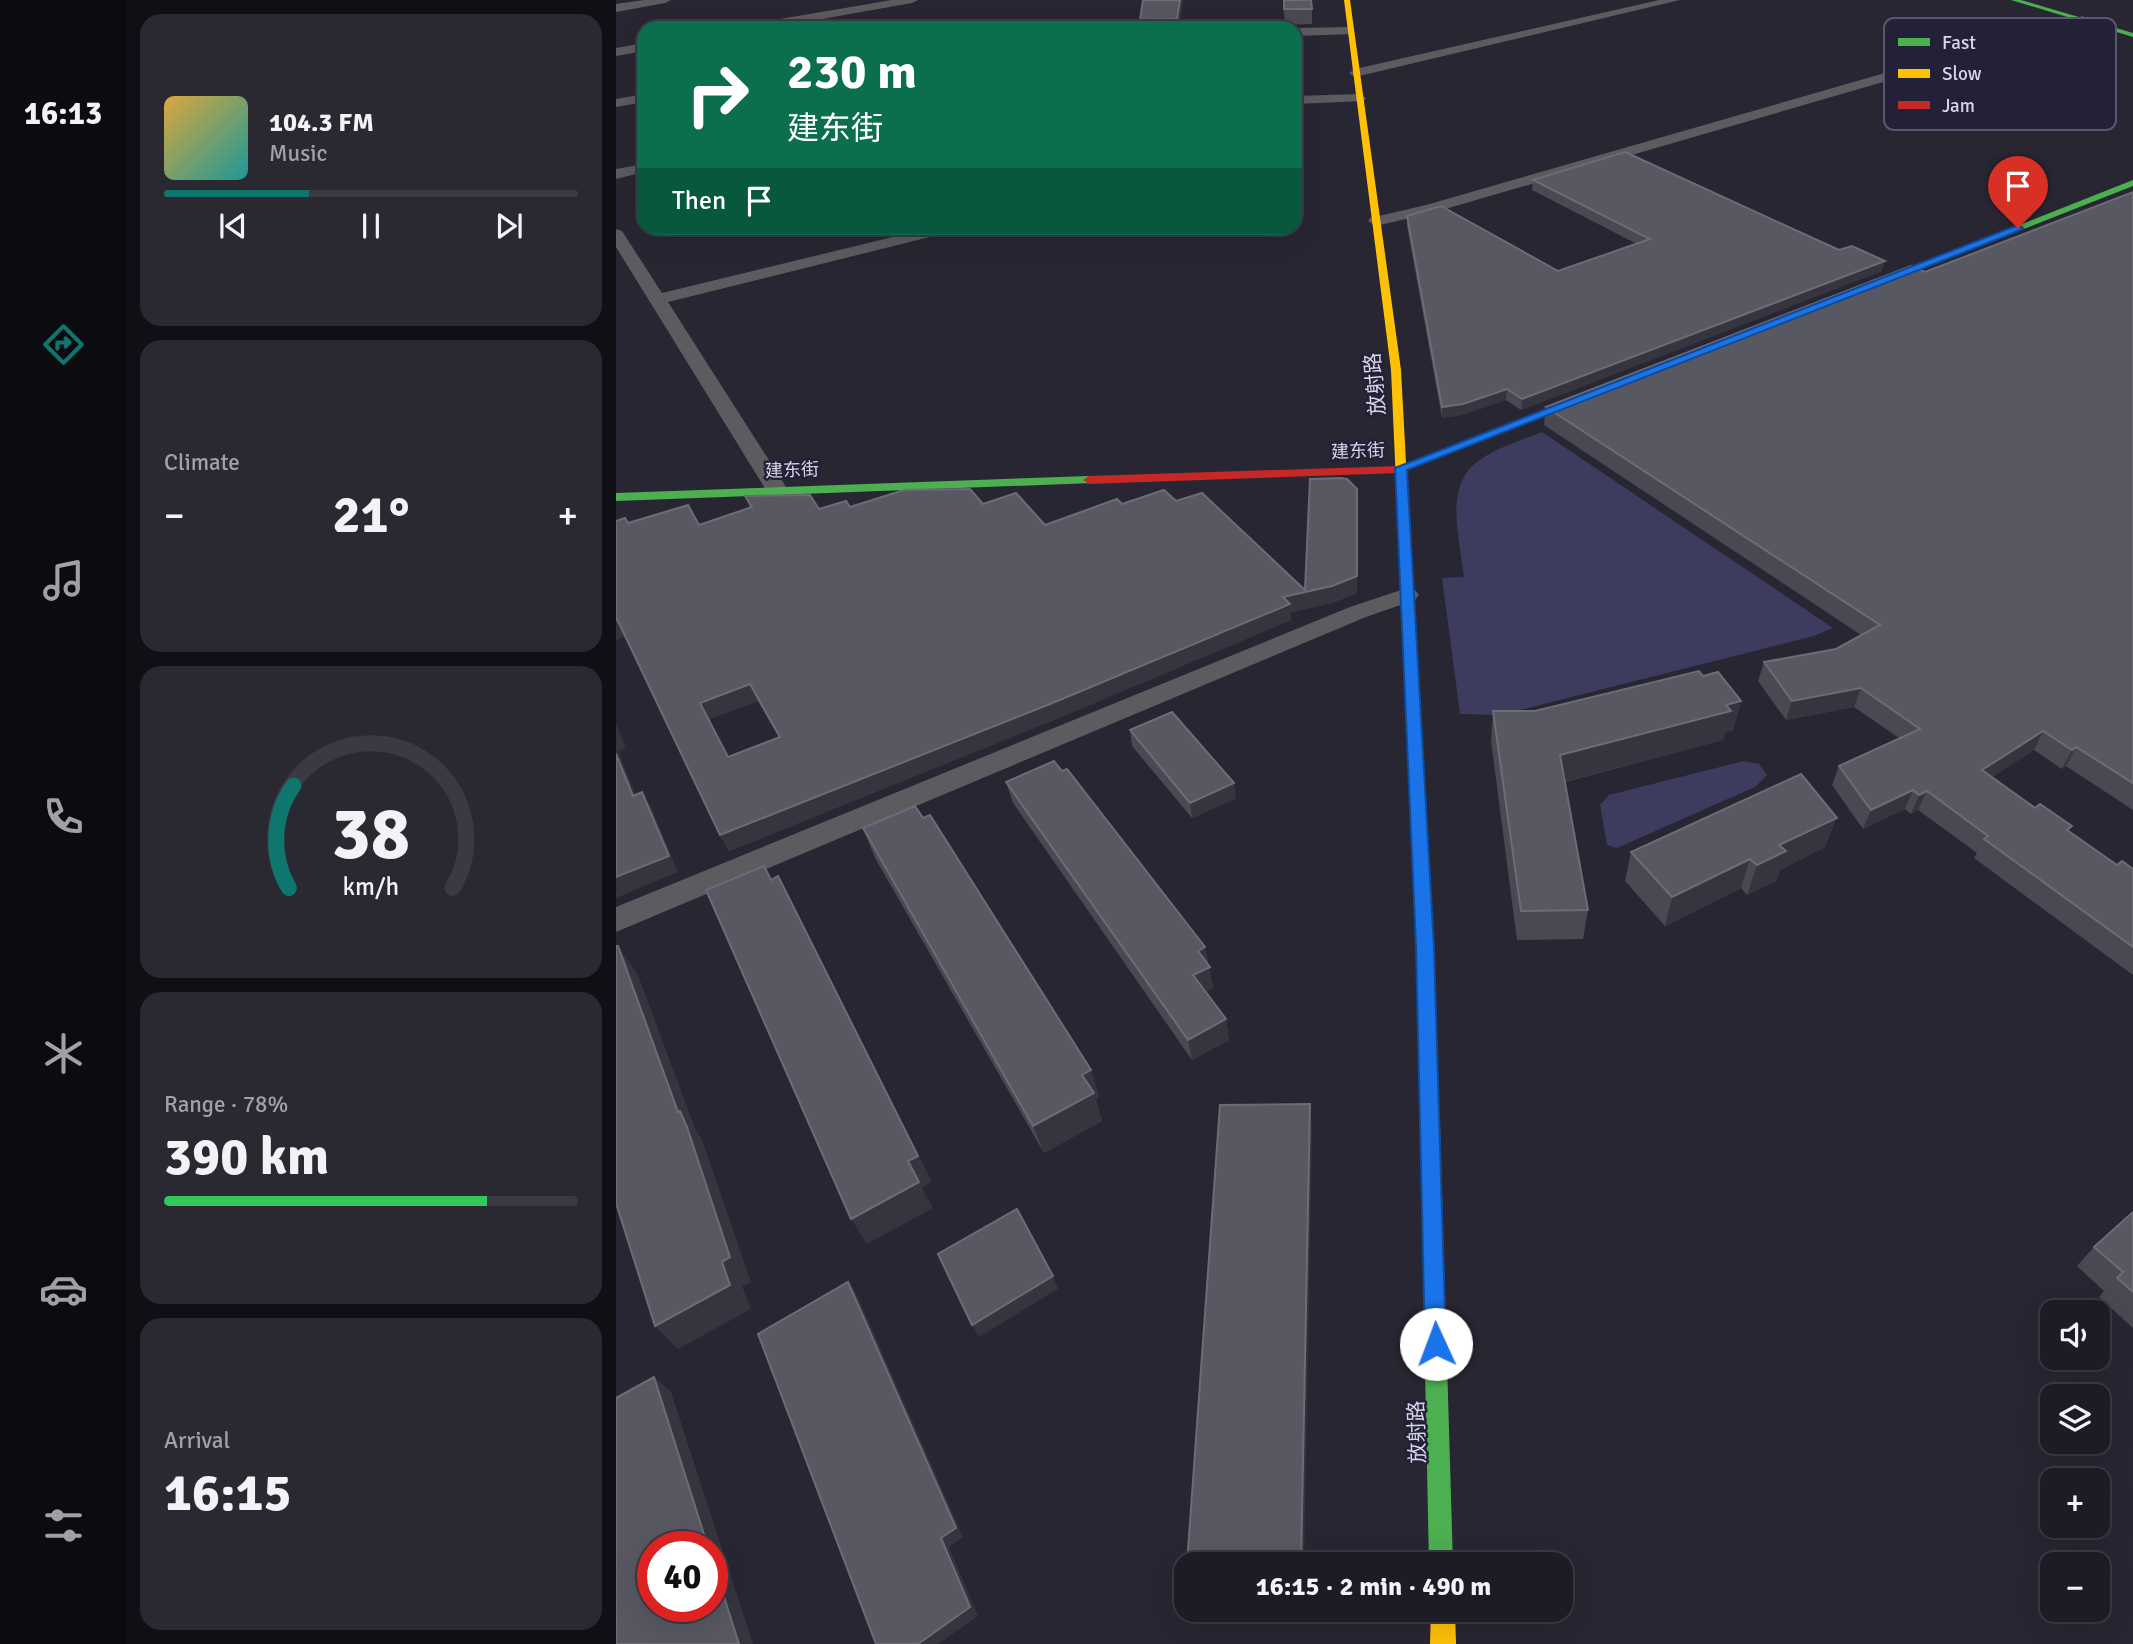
<!DOCTYPE html>
<meta charset="utf-8">
<style>
body{margin:0;font-family:Signika,"Noto Sans SC",sans-serif;background:#2a2932;color:#f1f3f6;height:100vh;display:flex;flex-direction:column;font-size:26px;white-space:nowrap}
*{box-sizing:border-box;margin:0}
p{font-size:23px;color:#a0a1a7}
.icon{flex:none;width:38px;height:38px;fill:none;stroke:currentColor;stroke-width:2;stroke-linecap:round;stroke-linejoin:round}
.map{position:relative;flex:1;overflow:hidden}
.side{display:flex;flex-direction:column;gap:14px;padding:14px;background:#100f15;width:490px}
.side>*{flex:none}
.banner{position:absolute;left:21px;top:21px;width:665px;height:214px;border-radius:21px;box-shadow:0 7px 28px #0002,0 0 0 2px #3b3a43;background:#0b6e4f;color:#fff;overflow:hidden}
.fabs{position:absolute;left:1424px;top:1300px;display:grid;gap:14px}
.fabs a{display:grid;place-items:center;width:70px;height:70px;border-radius:14px;background:#1d1c26;box-shadow:0 7px 28px #0002,0 0 0 2px #3b3a43;font-size:35px}
.speed{position:absolute;left:21px;top:1531px;display:flex;gap:14px;font-size:35px;font-weight:700;text-align:center}
.speed>*{display:grid;place-content:center;width:91px;height:91px;border-radius:50%;background:#1d1c26;box-shadow:0 7px 28px #0002,0 0 0 2px #3b3a43;line-height:1}
.speed .limit{border:10px solid #d22;background:#fff;color:#111}
.pin{position:absolute;display:grid;place-items:center;width:60px;height:60px;color:#fff;margin:-72px -30px;border-radius:50% 50% 50% 0;rotate:-45deg;box-shadow:0 0 7px #0007}
.pin .icon{rotate:45deg}
.me{position:absolute;width:77px;margin:-38px;rotate:358deg;stroke-linejoin:round;filter:drop-shadow(0 0 5px #0008)}
.turn{display:flex;align-items:center;gap:24px;height:147px;padding:0 35px;font-size:32px}
.turn .icon{width:91px;height:91px;stroke-width:2.5}
.turn b{display:block;font-size:49px;line-height:60px}
.then{display:flex;align-items:center;height:66px;padding:0 35px;background:#0003;gap:14px;font-size:26px}
.big{font-size:52px;font-weight:700;line-height:1.1}
.side .card{flex:1;display:flex;flex-direction:column;justify-content:center;gap:10px;min-width:0;padding:0 24px;border-radius:21px;background:#2a2932}
.side .dial{align-items:center;gap:0}
.dial svg{height:182px;overflow:visible;fill:none;stroke:#3b3a43;stroke-width:7;stroke-linecap:round;text-anchor:middle}
.dial text{fill:#f1f3f6;stroke:none}
.song{display:flex;align-items:center;gap:21px}
.cover{width:84px;height:84px;border-radius:10px;background:linear-gradient(135deg,hsl(40 70% 55%),hsl(180 70% 35%))}
.played{height:7px;border-radius:4px;background:linear-gradient(90deg,#0f766e 35%,#3b3a43 35%)}
.keys{display:flex;justify-content:space-around;direction:ltr}
.heat{display:flex;justify-content:space-between;align-items:center;font-size:38px;direction:ltr}
.charge{height:10px;border-radius:5px;background:linear-gradient(90deg,#34c759 78%,#3b3a43 0)}
.trip{position:absolute;left:558px;top:1552px;width:399px;height:70px;border-radius:21px;background:#1d1c26;box-shadow:0 7px 28px #0002,0 0 0 2px #3b3a43;font-weight:700;line-height:70px;text-align:center}
main{display:flex;flex:1;min-height:0}
.menu{display:flex;flex-direction:column;width:126px;justify-content:space-around;align-items:center;background:#0c0b0f;color:#a0a1a7}
.menu .icon{width:49px;height:49px}
.menu .active{color:#0f766e}
.menu b{font-size:32px;color:#f1f3f6}
.map>svg:first-child{display:block}
.green{fill:#3d3b5e}
.lines{fill:none;stroke-linecap:round;stroke-linejoin:round}
.street{fill:#5b5b60;fill-rule:evenodd}
.fast{fill:#4caf50;fill-rule:evenodd}
.slow{fill:#ffc107;fill-rule:evenodd}
.jam{fill:#c62828;fill-rule:evenodd}
.wall{fill:#494953;fill-rule:evenodd}
.shaded-wall{fill:#35343f}
.building{fill:#585863;stroke:#6c6c77;stroke-width:2;fill-rule:evenodd}
.route{fill:#1a73e8;stroke:#114b97;stroke-width:2}
.labels{text-anchor:middle;stroke-width:5;stroke-linejoin:round;paint-order:stroke}
.far-street-label{font-size:18px;fill:#d6d6e5;stroke:#222137}
.street-label{font-size:21px;fill:#d6d6e5;stroke:#222137}
.key{fill:#222137;stroke:#58576b;stroke-width:2}
.key-label{font-size:19px;fill:#d6d6e5}
</style>
<main>
<nav class="menu">
<b>16:13</b>
<svg class="icon active" aria-label="directions" viewBox="0 0 24 24"><path d="M12 3l9 9-9 9-9-9zM9 14v-3h6M13 9l2 2-2 2"/></svg>
<svg class="icon" aria-label="music" viewBox="0 0 24 24"><path d="M9 18V5l10-2v13"/><circle cx="6" cy="18" r="3"/><circle cx="16" cy="16" r="3"/></svg>
<svg class="icon" aria-label="phone" viewBox="0 0 24 24"><path d="M5 4h4l2 5-3 2q2 4 5 5l2-3 5 2v4C11 20 4 13 5 4z"/></svg>
<svg class="icon" aria-label="climate" viewBox="0 0 24 24"><path d="M12 3v18M4 7l16 10M4 17L20 7"/></svg>
<svg class="icon" aria-label="car" viewBox="0 0 24 24"><path d="M5 17H2v-5l4-1 3-4h7l3 4 3 1v5h-3M9 17h6M6 11h13"/><circle cx="7" cy="17" r="2"/><circle cx="17" cy="17" r="2"/></svg>
<svg class="icon" aria-label="filters" viewBox="0 0 24 24"><path d="M4 7h16M4 17h16"/><circle cx="9" cy="7" r="2"/><circle cx="15" cy="17" r="2"/></svg>
</nav>
<section class="side">
<div class="card">
<div class="song"><i class="cover"></i><div><b>104.3 FM</b><p>Music</p></div></div>
<div class="played"></div>
<div class="keys"><svg class="icon" aria-label="previous" viewBox="0 0 24 24"><path d="M18 5L8 12l10 7zM5 5v14"/></svg><svg class="icon" aria-label="pause" viewBox="0 0 24 24"><path d="M8 5v14M16 5v14"/></svg><svg class="icon" aria-label="next" viewBox="0 0 24 24"><path d="M6 5l10 7-10 7zM19 5v14"/></svg></div>
</div>
<div class="card"><p>Climate</p>
<div class="heat"><a>−</a><b class="big">21°</b><a>+</a></div>
</div>
<div class="card dial"><svg viewBox="0 0 100 80">
<path d="M14 69A42 42 0 1 1 86 69"/>
<path d="M14 69A42 42 0 0 1 16 24" stroke="#0f766e"/>
<text x="50" y="56" font-size="32" font-weight="700">38</text>
<text x="50" y="72" font-size="11">km/h</text>
</svg></div>
<div class="card"><p>Range · 78%</p><b class="big">390 km</b><div class="charge"></div></div>
<div class="card"><p>Arrival</p><b class="big">16:15</b></div>
</section>
<div class="map">
<svg width="1517" height="1644" viewBox="0 0 1517 1644">
<rect width="100%" height="100%" fill="#272632"/>
<!-- green -->
<g class="green">
<path d="M926,432L1217,628L1198,636L884,715L844,714L826,578L848,577C844,539 826,484 865,459C883,447 906,440 926,432Z"/>
<path d="M1128,761L1143,764L1151,775L1139,787L1001,848L991,845L984,805L993,795Z"/>
</g>
<g class="lines">
<!-- street -->
<g class="street">
<path d="M28,0H55L49,3L0,12V4Z"/>
<path d="M276,0H302L296,3L155,28H128L134,24Z"/>
<path d="M1043,0H1064L739,77L733,73L739,69Z"/>
<path d="M1467,16L1473,20L1471,23L819,212L760,226L752,221L754,218L810,205Z"/>
<path d="M734,27L738,28V34L679,36V28Z"/>
<path d="M28,43V51L0,56V48Z"/>
<path d="M28,94V102L0,107V99Z"/>
<path d="M743,94L750,98L748,101L679,104V96Z"/>
<path d="M28,164V172L0,179V169Z"/>
<path d="M314,228H340L338,231L52,302L172,490L169,495H153L150,490L0,247V229L6,231L46,293Z"/>
<path d="M791,588L799,590L803,595L799,600L750,617L0,932V907L734,607Z"/>
</g>
<!-- fast -->
<g class="fast">
<path d="M1395,0H1405L1517,33V37Z"/>
<path d="M1517,180V186L1255,289L1247,287Z"/>
<path d="M977,391L982,394L981,396L879,436L869,434Z"/>
<path d="M473,476L479,480L477,483L0,501V493Z"/>
<path d="M814,1117L821,1120L824,1126L837,1564H813L804,1126L807,1120Z"/>
</g>
<!-- slow -->
<g class="slow">
<path d="M728,0H734L785,370L796,574L790,578L784,574L775,370Z"/>
<path d="M815,1610H839L840,1644H814Z"/>
</g>
<!-- jam -->
<g class="jam">
<path d="M875,431L881,434L879,436L785,473L473,484L467,480L473,476L783,466Z"/>
<path d="M790,570L796,574L818,947L824,1126L821,1132L814,1135L807,1132L804,1126L800,947L784,574Z"/>
</g>
</g>
<!-- wall -->
<g class="wall">
<path d="M527,0H567L563,28H525L524,20Z"/>
<path d="M667,0L696,9V24L669,25Z"/>
<path d="M917,180L1266,271L905,410L890,400L846,415L826,418L791,226V216L942,271L1021,244L916,190Z"/>
<path d="M1517,192V810L1450,766L1446,769L1418,750L1376,777L1419,808L1501,865L1517,869V975L1358,858L1361,853L1302,810L1295,814L1289,809L1247,829L1216,785L1223,766L1283,738L1238,707L1170,720L1142,681L1148,662L1220,649L1245,635L928,425L930,407L1309,272Z"/>
<path d="M129,496L203,509L234,507L367,504L429,525L506,504L560,501L689,590L741,593L716,603L675,612V620L438,720L113,851L104,835L9,636L0,640L12,523L83,525L134,508ZM142,701L163,738L112,757L93,719Z"/>
<path d="M1087,676L1125,701L1117,730L1109,732L1107,740L949,782L972,910L967,939L901,940L875,741L877,711H919Z"/>
<path d="M514,730L620,798L576,818L516,746Z"/>
<path d="M390,782L589,947L597,988L589,992L610,1019L613,1040L576,1060L397,803Z"/>
<path d="M247,828L475,1070L483,1097L480,1099L486,1121L428,1153L259,858Z"/>
<path d="M1209,847L1164,870L1160,881L1131,895L1125,888L1049,926L1009,881L1015,852Z"/>
<path d="M1517,1212V1328L1483,1297L1488,1291L1461,1266L1478,1247Z"/>
</g>
<!-- shaded-wall -->
<g class="shaded-wall">
<path d="M564,0H567L563,28H562L561,19Z"/>
<path d="M1269,261L1266,271L905,410L906,399Z"/>
<path d="M891,389L890,400L846,415L826,418V407Z"/>
<path d="M741,489V593L716,603L675,612V620L438,720L113,851L104,835L667,597L716,586Z"/>
<path d="M1,619L10,636L0,640V620Z"/>
<path d="M134,684L142,701L93,719L84,703Z"/>
<path d="M1245,688L1238,707L1170,720L1176,701Z"/>
<path d="M1125,701L1117,730L1109,732L1107,740L939,784L944,755Z"/>
<path d="M0,724L10,748L2,751L27,813L17,796L0,754Z"/>
<path d="M1427,731L1418,750L1357,789L1366,770Z"/>
<path d="M1460,747L1450,766L1446,769L1456,750Z"/>
<path d="M618,783L620,798L576,818L574,803Z"/>
<path d="M1297,790L1289,809L1247,829L1255,810Z"/>
<path d="M1311,791L1302,810L1295,814L1303,795Z"/>
<path d="M26,792L36,809L62,872L0,898V877Z"/>
<path d="M1221,818L1209,847L1164,870L1160,881L1131,895L1141,865L1163,845Z"/>
<path d="M1134,859L1125,888L1049,926L1056,897Z"/>
<path d="M162,876L316,1182L306,1188L317,1208L251,1244L235,1219L292,1161Z"/>
<path d="M2,946L22,975L80,1131L85,1138L91,1154L135,1282L126,1286L135,1309L62,1349L39,1326L106,1262Z"/>
<path d="M589,947L597,988L581,996L577,975L582,951Z"/>
<path d="M610,1019L613,1040L576,1060L572,1040Z"/>
<path d="M475,1070L483,1097L480,1099L486,1121L428,1153L417,1126L466,1075Z"/>
<path d="M694,1104L696,1131L688,1564H685Z"/>
<path d="M437,1276L442,1289L363,1337L356,1325Z"/>
<path d="M232,1282L241,1295L347,1537L333,1547L362,1616L322,1644H302L325,1538Z"/>
<path d="M38,1377L55,1392L137,1644H123L96,1559V1547H92Z"/>
</g>
<!-- building -->
<g class="building">
<path d="M527,0H564L561,19L524,20Z"/>
<path d="M668,0H695L696,9H668Z"/>
<path d="M1009,152L1223,250L1236,246L1269,261L906,399L891,389L847,404L826,407L791,216L825,206L942,271L1034,239L917,180Z"/>
<path d="M1517,192V783L1460,747L1456,750L1427,731L1366,770L1419,808L1424,804L1456,826L1451,830L1501,865L1506,861L1517,869V947L1368,839L1372,836L1311,791L1303,795L1297,790L1255,810L1223,766L1304,729L1245,688L1176,701L1148,662L1220,649L1264,625L930,407L1295,266L1309,272Z"/>
<path d="M725,478L731,479L741,489V576L716,586L667,597L674,604L434,704L104,835L1,619L0,620V521L9,518L12,523L72,505L83,525L136,507L129,496L194,495L203,509L230,501L234,507L288,490L354,489L367,504L400,493L429,525L501,499L506,504L548,490L560,501L586,493L689,590L694,479ZM134,684L164,737L112,757L84,703Z"/>
<path d="M1083,671L1087,676L1102,672L1125,701L1110,705L1115,711L944,755L972,910L905,911L877,711H919Z"/>
<path d="M556,712L618,783L574,803L514,730Z"/>
<path d="M0,754L17,796L26,792L53,856L0,877Z"/>
<path d="M438,761L446,771L451,769L589,947L582,951L594,967L577,975L610,1019L572,1040L390,782Z"/>
<path d="M1185,774L1221,818L1163,845L1170,851L1141,865L1134,859L1056,897L1015,852Z"/>
<path d="M299,806L307,818L314,815L475,1070L466,1075L478,1093L417,1126L247,828Z"/>
<path d="M148,866L155,880L162,876L302,1156L292,1161L303,1182L235,1219L90,890Z"/>
<path d="M0,946H2L62,1112L64,1111L71,1127L114,1257L106,1262L114,1285L39,1326L0,1203Z"/>
<path d="M694,1104L685,1564H571L604,1105Z"/>
<path d="M401,1209L437,1276L356,1325L322,1254Z"/>
<path d="M1517,1212V1292L1501,1278L1507,1272L1478,1247Z"/>
<path d="M232,1282L340,1528L325,1538L354,1607L302,1644H260L142,1334Z"/>
<path d="M38,1377L92,1547H37V1606H96V1559L123,1644H0V1398Z"/>
</g>
<!-- route -->
<path class="route" d="M1402,225L1407,228L1405,230L791,470L818,947L830,1344L827,1351L820,1355L812,1351L809,1344L800,947L779,468Z"/>
<g class="labels">
<!-- far-street labels -->
<g class="far-street-label">
<text transform="translate(742 451) rotate(-2)" y="6">建东街</text>
<text transform="translate(176 470) rotate(-2)" y="6">建东街</text>
</g>
<!-- street labels -->
<g class="street-label">
<text transform="translate(759 384) rotate(-95)" y="7">放射路</text>
<text transform="translate(801 1432) rotate(-92)" y="7">放射路</text>
</g>
</g>
<!-- legend -->
<rect x="1268" y="18" width="232" height="112" rx="10" class="key"/>
<rect x="1282" y="38" width="32" height="8" fill="#4caf50"/>
<rect x="1282" y="69" width="32" height="9" fill="#ffc107"/>
<rect x="1282" y="101" width="32" height="8" fill="#c62828"/>
<g class="key-label">
<text x="1326" y="49">Fast</text>
<text x="1326" y="80">Slow</text>
<text x="1326" y="112">Jam</text>
</g>
</svg>
<div class="fabs">
<a><svg class="icon" aria-label="sound" viewBox="0 0 24 24"><path d="M4 9h4l5-4v14l-5-4H4zM17 9q2 3 0 6"/></svg></a>
<a><svg class="icon" aria-label="layers" viewBox="0 0 24 24"><path d="M12 4l9 5-9 5-9-5zM3 14l9 5 9-5"/></svg></a>
<a>+</a>
<a>−</a>
</div>
<div class="speed"><div class="limit">40</div></div>
<div class="pin" style="left:1402px;top:228px;background:#d93025"><svg class="icon" aria-label="arrive" viewBox="0 0 24 24"><path d="M6 21V4h12l-3 4 3 4H6"/></svg></div>
<svg class="me" style="left:820px;top:1344px" viewBox="-20 -20 40 40"><circle r="19" fill="#fff"/><path d="M0-13L10 11 0 6-10 11z" fill="#1a73e8"/></svg>
<div class="trip">16:15 · 2 min · 490 m</div>
<div class="banner">
<div class="turn"><svg class="icon" aria-label="right" viewBox="0 0 24 24"><path d="M7 20v-9h11M14 6l5 5-5 5"/></svg><div><b>230 m</b>建东街</div></div>
<div class="then">Then<svg class="icon" aria-label="arrive" viewBox="0 0 24 24"><path d="M6 21V4h12l-3 4 3 4H6"/></svg></div>
</div>
</div>
</main>
